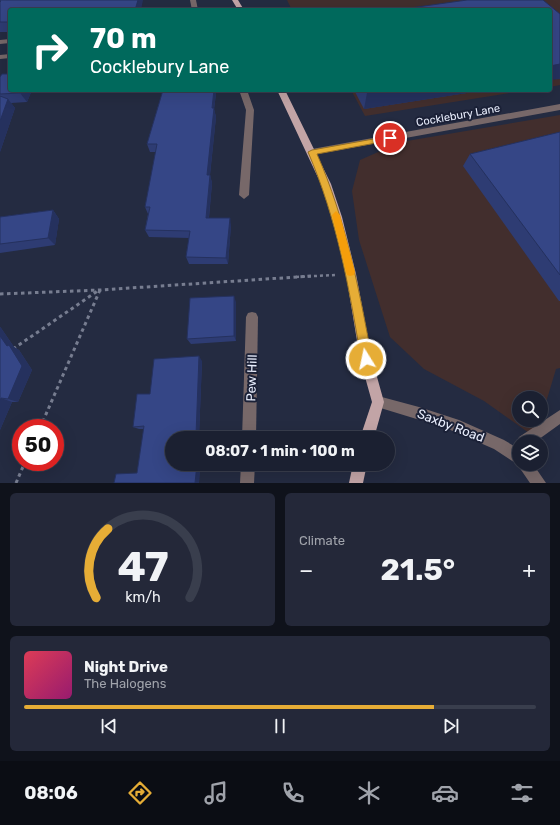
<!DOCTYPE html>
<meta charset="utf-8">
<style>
body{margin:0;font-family:Rubik,sans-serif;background:#242839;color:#f1f3f6;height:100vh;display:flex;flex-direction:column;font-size:15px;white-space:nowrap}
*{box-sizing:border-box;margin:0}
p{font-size:13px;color:#a0a3ab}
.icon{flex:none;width:22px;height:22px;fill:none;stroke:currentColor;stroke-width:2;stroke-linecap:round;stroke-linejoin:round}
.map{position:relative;height:483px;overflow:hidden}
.panel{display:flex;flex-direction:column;gap:10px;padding:10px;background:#0f121b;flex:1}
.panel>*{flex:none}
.guide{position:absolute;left:8px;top:8px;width:544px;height:84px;border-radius:4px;box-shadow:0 4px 16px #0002,0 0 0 1px #393e4d;background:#00695c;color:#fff;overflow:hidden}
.tools{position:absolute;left:512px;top:391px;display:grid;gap:8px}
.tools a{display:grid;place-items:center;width:36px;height:36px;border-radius:50%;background:#1b2031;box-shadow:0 4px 16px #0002,0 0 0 1px #393e4d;font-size:20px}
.speed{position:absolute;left:12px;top:419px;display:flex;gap:8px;font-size:20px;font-weight:700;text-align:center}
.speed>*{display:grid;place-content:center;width:52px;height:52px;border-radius:50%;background:#1b2031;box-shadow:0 4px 16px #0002,0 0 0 1px #393e4d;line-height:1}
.speed .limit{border:6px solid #d22;background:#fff;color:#111}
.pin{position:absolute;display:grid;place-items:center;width:34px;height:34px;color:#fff;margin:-17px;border:2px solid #fff;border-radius:50%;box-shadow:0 1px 4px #0007}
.me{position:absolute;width:44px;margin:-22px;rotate:350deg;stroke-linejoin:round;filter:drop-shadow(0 0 3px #0008)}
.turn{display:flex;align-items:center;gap:14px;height:84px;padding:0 16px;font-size:18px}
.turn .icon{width:52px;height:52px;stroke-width:2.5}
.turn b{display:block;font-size:28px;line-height:34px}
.big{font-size:30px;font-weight:700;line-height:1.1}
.panel .tile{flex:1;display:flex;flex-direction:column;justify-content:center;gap:6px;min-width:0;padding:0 14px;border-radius:6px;background:#242839}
.panel .dial{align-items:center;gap:0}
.dial svg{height:104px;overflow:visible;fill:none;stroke:#393e4d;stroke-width:7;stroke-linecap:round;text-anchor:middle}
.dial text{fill:#f1f3f6;stroke:none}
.song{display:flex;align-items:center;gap:12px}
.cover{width:48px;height:48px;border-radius:6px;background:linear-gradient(135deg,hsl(350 70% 55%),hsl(320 70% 35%))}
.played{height:4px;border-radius:2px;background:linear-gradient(90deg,#e6ad36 80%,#393e4d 80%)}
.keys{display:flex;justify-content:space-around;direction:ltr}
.heat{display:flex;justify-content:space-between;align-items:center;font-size:22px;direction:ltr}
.panel .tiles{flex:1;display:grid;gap:10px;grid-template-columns:1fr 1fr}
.tile:last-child{grid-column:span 2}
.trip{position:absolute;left:165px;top:431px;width:230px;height:40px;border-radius:20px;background:#1b2031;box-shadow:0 4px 16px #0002,0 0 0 1px #393e4d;font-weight:700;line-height:40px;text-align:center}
.tabs{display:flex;height:64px;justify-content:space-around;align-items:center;background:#0b0d14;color:#a0a3ab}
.tabs .icon{width:28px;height:28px}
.tabs .on{color:#e6ad36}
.tabs b{font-size:18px;color:#f1f3f6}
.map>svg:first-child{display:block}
.industrial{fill:#422e2d}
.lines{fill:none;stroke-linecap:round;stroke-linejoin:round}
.path-far1{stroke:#777d90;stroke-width:2.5;stroke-dasharray:3 3;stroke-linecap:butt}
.path{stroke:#777d90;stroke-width:3;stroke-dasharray:3.5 3.5;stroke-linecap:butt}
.minor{fill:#776869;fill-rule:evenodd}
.major{fill:#c2a4a6;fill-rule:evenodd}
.wall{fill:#2e3c73}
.shaded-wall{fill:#25315e}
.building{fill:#354686;stroke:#25315e}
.route{fill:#e6ad36;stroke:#967023}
.slow{fill:#f59e0b}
.labels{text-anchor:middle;stroke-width:4;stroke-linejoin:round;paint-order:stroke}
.street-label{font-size:11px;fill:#e8edfc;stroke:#1b2137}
.near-street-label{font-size:13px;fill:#e8edfc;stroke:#1b2137}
</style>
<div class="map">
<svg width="560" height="483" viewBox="0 0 560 483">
<rect width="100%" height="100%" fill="#242b41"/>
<!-- industrial -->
<g class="industrial">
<path d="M287,0H560V85L550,87V10H292Z"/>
<path d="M351,90H529L365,116Z"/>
<path d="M560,115V368L556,369L541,419V398H519V420H541L536,438L484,401L424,369L390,337L359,240L352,191L360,160L401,142Z"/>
</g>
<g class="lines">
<!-- path-far1 -->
<path class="path-far1" d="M296,277L335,275"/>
<!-- path -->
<g class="path">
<path d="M0,294L100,290L312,276"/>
<path d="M13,349L99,290"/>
<path d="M40,428L100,290"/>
<path d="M16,483L25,462"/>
</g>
<!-- minor -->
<g class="minor">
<path d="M190,0H196L198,10H192Z"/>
<path d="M10,39V43L0,44V40Z"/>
<path d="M10,54V58L0,59V55Z"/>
<path d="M239,90H247L254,110L249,195L244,199L239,195L246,110Z"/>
<path d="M560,104V110L312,155L308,152L312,149Z"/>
<path d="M252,312L256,313L258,317L256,438H242L246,317L248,313Z"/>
<path d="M378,396L419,407L459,420L504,440L519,449V464H533L546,483H530L517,464L494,449L446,428L374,406L372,402L374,398Z"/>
<path d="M560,410V424L535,442H519V446L517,442L519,437Z"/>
<path d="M241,464H255L254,483H240Z"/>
</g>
<!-- major -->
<g class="major">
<path d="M232,0H238L244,10H238Z"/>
<path d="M277,90H285L331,184L342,217L356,274L372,359L384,402L374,438H360L372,402L360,359L346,274L332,217L321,184Z"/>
<path d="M353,464H367L363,483H349Z"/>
</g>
</g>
<!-- wall -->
<g class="wall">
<path d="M0,0L10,10V32H0Z"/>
<path d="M0,77L10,90H32L27,102L11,103L15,108L0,152Z"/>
<path d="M163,90H215L216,94L214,109L216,117L210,175L212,183L209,218L231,225L228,264H189L186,257L189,238L149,237L145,230L148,214L145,207L156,152H150L147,144Z"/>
<path d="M354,90H486L364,109Z"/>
<path d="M560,132V301H559L463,166L470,154Z"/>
<path d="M53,210L59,219L55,245L0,253V217Z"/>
<path d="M236,302V341L191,344L187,339Z"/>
<path d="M0,327L1,328L14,347L19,350L32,370L18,402H12L0,430Z"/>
<path d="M202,361L199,436L202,437V438H172L200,464L199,483H114L137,473L144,429H139L133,427L150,394Z"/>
</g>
<!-- shaded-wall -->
<g class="shaded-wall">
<path d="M138,0H143L141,10H135Z"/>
<path d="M560,64V79L550,80V66Z"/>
<path d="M22,90H32L27,102L20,93Z"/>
<path d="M214,90H215L216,94L214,109L216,117L209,183L207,175Z"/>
<path d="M385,90H486L364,109L367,93Z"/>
<path d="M8,99L15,108L0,152V121Z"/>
<path d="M210,175L212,183L208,225L206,218Z"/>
<path d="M53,210L59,219L55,245L48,238Z"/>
<path d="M230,218L231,225L228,264L226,258Z"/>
<path d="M234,296L236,302V341L234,336Z"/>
<path d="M0,327L1,328L14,347L19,350L32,370L18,402L8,399L0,336Z"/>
<path d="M199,356L202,361L199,436L202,437V438H199L196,435Z"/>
<path d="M1,398L12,402L0,430V401Z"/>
<path d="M197,464H200L199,483H195Z"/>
</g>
<!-- building -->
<g class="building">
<path d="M0,0H138L135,10H10V22H0V2L1,1H0Z"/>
<path d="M467,0H543L560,14V64L550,66V10H396Z"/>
<path d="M2,74H10V90H22L20,93L0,94V77Z"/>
<path d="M163,90H214L212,108H214L207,175H210L206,218H230L226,258L186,257L190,231L145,230L150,207H145L157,144H147Z"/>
<path d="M366,90H385L367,93Z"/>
<path d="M0,96L8,99L0,121Z"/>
<path d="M560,132V275L470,154Z"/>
<path d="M53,210L48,238L0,244V217Z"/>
<path d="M234,296V336L187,339L190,298Z"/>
<path d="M0,336L7,346L9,345L22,366L8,399L1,398L0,401Z"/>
<path d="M199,356L196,435H199V438H172V464H197L195,483H114L116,474L137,473L144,426L133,427L137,394H150L154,359Z"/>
</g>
<!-- route -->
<path class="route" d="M390,136H392V140L317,154C346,220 359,289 372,359L370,362L366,364L363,362L361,359C349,287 337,219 308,152L312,150Z"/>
<!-- slow -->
<path class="slow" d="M336,211L340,215L355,272L354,275L350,276L347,275L346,272L332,215Z"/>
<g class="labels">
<!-- street labels -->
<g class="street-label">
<text transform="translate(458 115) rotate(-10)" y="4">Cocklebury Lane</text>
</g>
<!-- near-street labels -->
<g class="near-street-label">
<text transform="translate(251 378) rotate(-88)" y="5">Pew Hill</text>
<text transform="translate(451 425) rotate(21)" y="5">Saxby Road</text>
</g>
</g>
</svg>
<div class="tools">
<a><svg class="icon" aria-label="search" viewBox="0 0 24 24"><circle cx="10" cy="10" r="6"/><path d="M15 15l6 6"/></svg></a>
<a><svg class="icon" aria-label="layers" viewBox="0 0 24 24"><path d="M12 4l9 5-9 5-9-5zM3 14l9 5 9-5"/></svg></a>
</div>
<div class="speed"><div class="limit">50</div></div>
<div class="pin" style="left:390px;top:138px;background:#d93025"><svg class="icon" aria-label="arrive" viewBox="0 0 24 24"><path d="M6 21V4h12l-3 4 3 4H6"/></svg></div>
<svg class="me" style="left:366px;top:359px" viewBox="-20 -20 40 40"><circle r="17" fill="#e6ad36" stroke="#fff" stroke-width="3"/><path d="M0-11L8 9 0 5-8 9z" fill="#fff"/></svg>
<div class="trip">08:07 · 1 min · 100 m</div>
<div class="guide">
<div class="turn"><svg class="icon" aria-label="right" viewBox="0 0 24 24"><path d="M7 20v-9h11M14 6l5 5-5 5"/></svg><div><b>70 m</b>Cocklebury Lane</div></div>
</div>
</div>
<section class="panel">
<div class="tiles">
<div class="tile dial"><svg viewBox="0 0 100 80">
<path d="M14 69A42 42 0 1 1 86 69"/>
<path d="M14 69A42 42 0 0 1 23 16" stroke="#e6ad36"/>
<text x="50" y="56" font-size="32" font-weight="700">47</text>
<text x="50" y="72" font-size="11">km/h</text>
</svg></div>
<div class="tile"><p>Climate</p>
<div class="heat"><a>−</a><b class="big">21.5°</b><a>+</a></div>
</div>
<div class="tile">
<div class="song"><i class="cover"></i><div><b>Night Drive</b><p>The Halogens</p></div></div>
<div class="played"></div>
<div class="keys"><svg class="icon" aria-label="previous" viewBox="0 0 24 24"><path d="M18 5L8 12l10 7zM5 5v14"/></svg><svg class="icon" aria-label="pause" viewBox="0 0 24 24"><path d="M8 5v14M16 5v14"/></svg><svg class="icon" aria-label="next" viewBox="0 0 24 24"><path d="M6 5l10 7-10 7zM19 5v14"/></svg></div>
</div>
</div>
</section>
<nav class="tabs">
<b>08:06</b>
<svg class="icon on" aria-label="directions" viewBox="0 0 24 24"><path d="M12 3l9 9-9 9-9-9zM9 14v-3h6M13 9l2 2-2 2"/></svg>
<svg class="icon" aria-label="music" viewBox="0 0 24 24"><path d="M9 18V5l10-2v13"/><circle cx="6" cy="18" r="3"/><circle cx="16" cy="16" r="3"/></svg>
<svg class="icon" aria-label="phone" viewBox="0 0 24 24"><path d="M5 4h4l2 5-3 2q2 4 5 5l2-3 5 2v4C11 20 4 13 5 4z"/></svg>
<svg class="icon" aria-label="climate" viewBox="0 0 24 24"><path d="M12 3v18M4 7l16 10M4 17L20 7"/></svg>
<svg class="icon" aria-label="car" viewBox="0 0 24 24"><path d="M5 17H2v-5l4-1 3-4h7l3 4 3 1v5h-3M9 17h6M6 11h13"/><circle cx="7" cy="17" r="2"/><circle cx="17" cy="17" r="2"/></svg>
<svg class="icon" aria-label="filters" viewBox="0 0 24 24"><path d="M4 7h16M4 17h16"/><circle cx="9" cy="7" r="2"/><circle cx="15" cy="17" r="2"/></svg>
</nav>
